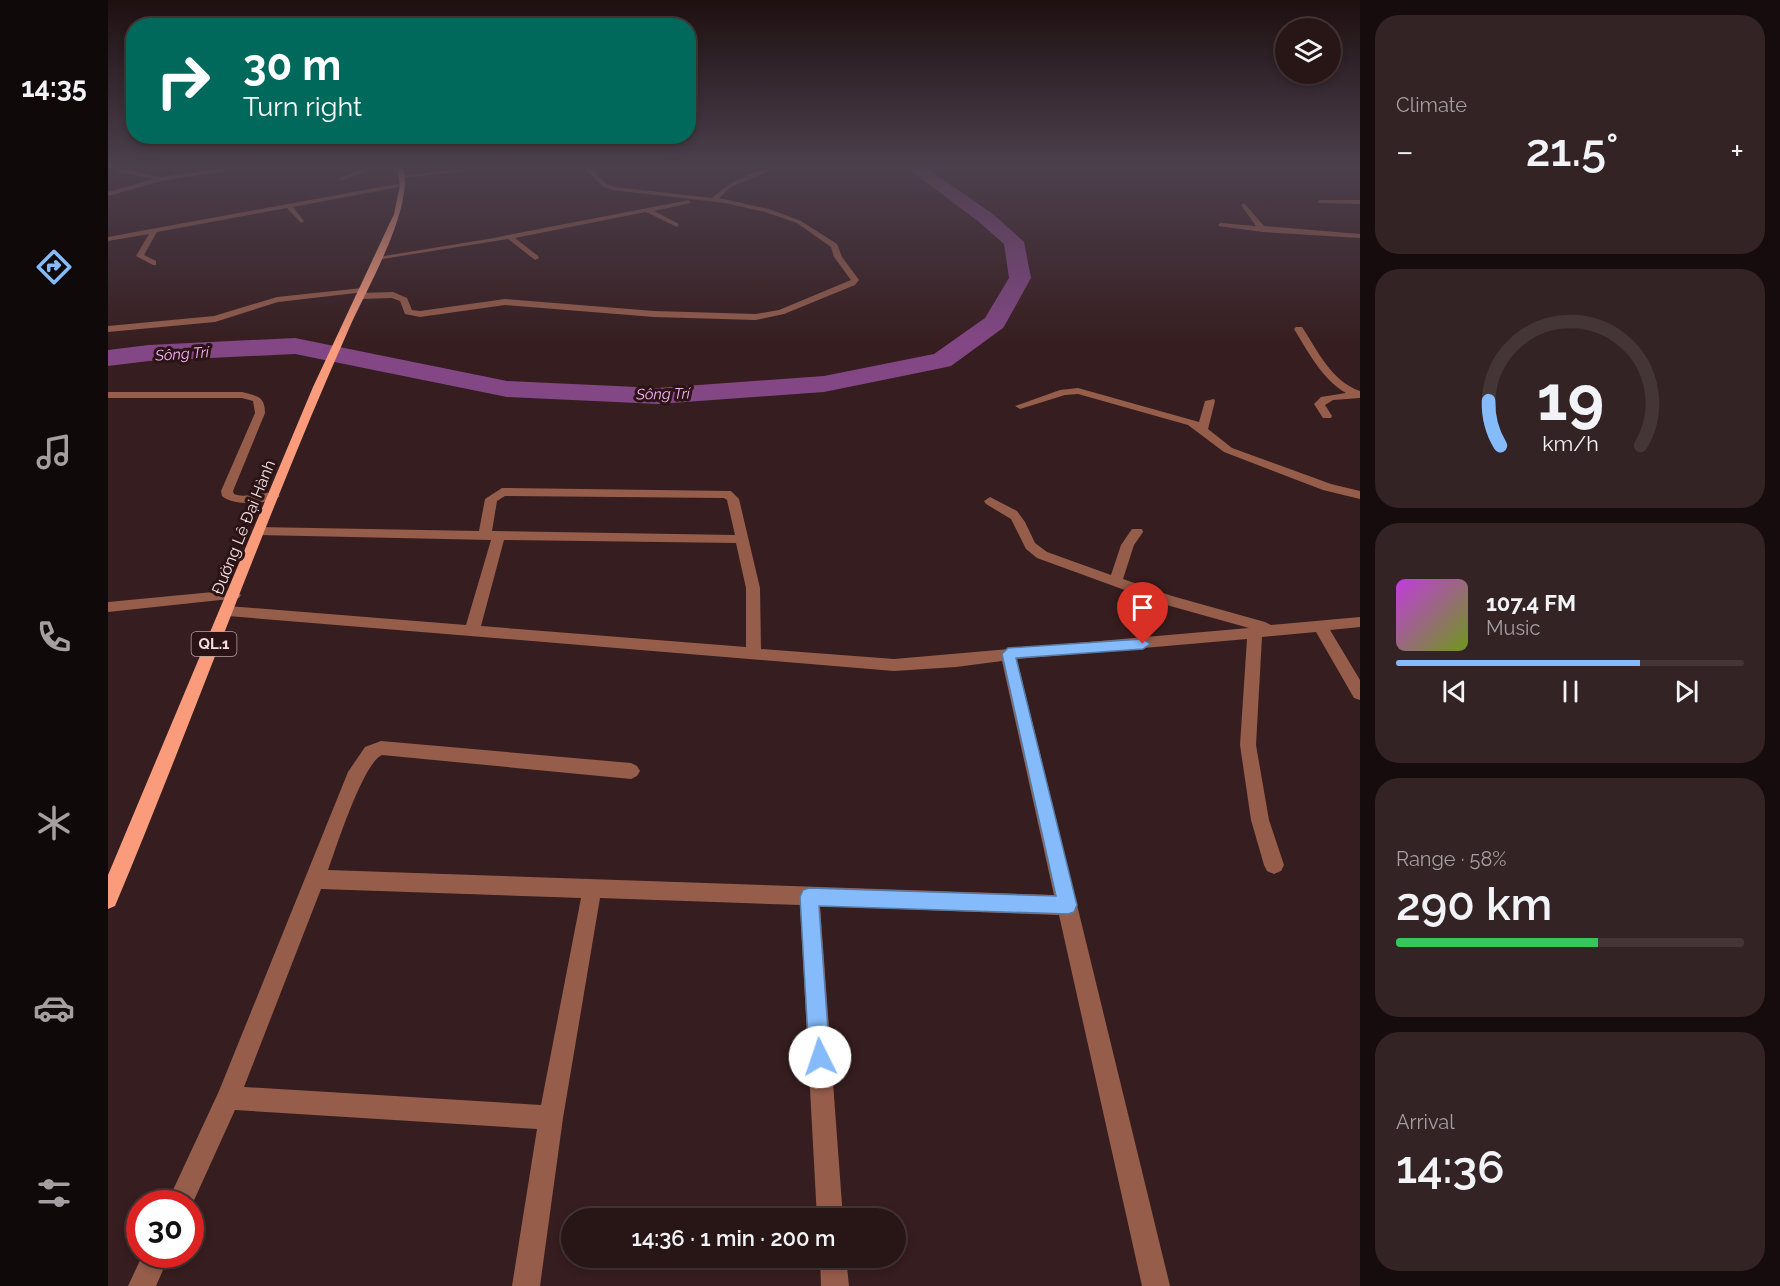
<!DOCTYPE html>
<meta charset="utf-8">
<style>
body{margin:0;font-family:Raleway,sans-serif;background:#342324;color:#f1f3f6;height:100vh;display:flex;flex-direction:column;font-size:22px;white-space:nowrap}
*{box-sizing:border-box;margin:0}
p{font-size:20px;color:#a59fa1}
.icon{flex:none;width:33px;height:33px;fill:none;stroke:currentColor;stroke-width:2;stroke-linecap:round;stroke-linejoin:round}
.map{position:relative;flex:1;overflow:hidden}
.side{display:flex;flex-direction:column;gap:15px;padding:15px;background:#160c0d;width:420px}
.side>*{flex:none}
.top-card{position:absolute;left:18px;top:18px;width:570px;height:126px;border-radius:24px;box-shadow:0 3px 9px #0003,0 0 0 2px #443536;background:#00695c;color:#fff;overflow:hidden}
.tools{position:absolute;left:1167px;top:18px;display:grid;gap:12px}
.tools a{display:grid;place-items:center;width:66px;height:66px;border-radius:50%;background:#281617;box-shadow:0 3px 9px #0003,0 0 0 2px #443536;font-size:30px}
.speed{position:absolute;left:18px;top:1190px;display:flex;gap:12px;font-size:30px;font-weight:700;text-align:center}
.speed>*{display:grid;place-content:center;width:78px;height:78px;border-radius:50%;background:#281617;box-shadow:0 3px 9px #0003,0 0 0 2px #443536;line-height:1}
.speed .limit{border:9px solid #d22;background:#fff;color:#111}
.pin{position:absolute;display:grid;place-items:center;width:51px;height:51px;color:#fff;margin:-62px -26px;border-radius:50% 50% 50% 0;rotate:-45deg;box-shadow:0 0 6px #0007}
.pin .icon{rotate:45deg}
.me{position:absolute;width:66px;margin:-33px;rotate:356deg;stroke-linejoin:round;filter:drop-shadow(0 0 4px #0008)}
.turn{display:flex;align-items:center;gap:21px;height:126px;padding:0 18px;font-size:27px}
.turn .icon{width:78px;height:78px;stroke-width:2.5}
.turn b{display:block;font-size:42px;line-height:51px}
.big{font-size:45px;font-weight:600;line-height:1.1}
.side .tile{flex:1;display:flex;flex-direction:column;justify-content:center;gap:9px;min-width:0;padding:0 21px;border-radius:24px;background:#342324}
.side .dial{align-items:center;gap:0}
.dial svg{height:156px;overflow:visible;fill:none;stroke:#443536;stroke-width:7;stroke-linecap:round;text-anchor:middle}
.dial text{fill:#f1f3f6;stroke:none}
.song{display:flex;align-items:center;gap:18px}
.cover{width:72px;height:72px;border-radius:9px;background:linear-gradient(135deg,hsl(290 70% 55%),hsl(80 70% 35%))}
.played{height:6px;border-radius:3px;background:linear-gradient(90deg,#86bbfb 70%,#443536 70%)}
.keys{display:flex;justify-content:space-around;direction:ltr}
.heat{display:flex;justify-content:space-between;align-items:center;font-size:33px;direction:ltr}
.charge{height:9px;border-radius:4px;background:linear-gradient(90deg,#34c759 58%,#443536 0)}
.trip{position:absolute;left:453px;top:1208px;width:345px;height:60px;border-radius:30px;background:#281617;box-shadow:0 3px 9px #0003,0 0 0 2px #443536;font-weight:600;line-height:60px;text-align:center}
main{display:flex;flex:1;min-height:0}
.tabs{display:flex;flex-direction:column;width:108px;justify-content:space-around;align-items:center;background:#100909;color:#a59fa1}
.tabs .icon{width:42px;height:42px}
.tabs .on{color:#86bbfb}
.tabs b{font-size:27px;color:#f1f3f6}
.map>svg:first-child{display:block}
.lines{fill:none;stroke-linecap:round;stroke-linejoin:round}
.river{fill:#844786;fill-rule:evenodd}
.minor{fill:#965d4b;fill-rule:evenodd}
.major{fill:#fa9b7c;fill-rule:evenodd}
.route{fill:#86bbfb;stroke:#577aa3;stroke-width:1.5}
.labels{text-anchor:middle;stroke-width:6;stroke-linejoin:round;paint-order:stroke}
.far-water-label{font-size:15px;font-style:italic;fill:#fab5fb;stroke:#2c1416}
.shield{fill:#2c1416;stroke:#b7a4a5;stroke-width:1.5}
.shield-label{font-size:15px;font-weight:bold;fill:#f3e1e2}
.street-label{font-size:16px;fill:#f3e1e2;stroke:#2c1416}
</style>
<main>
<nav class="tabs">
<b>14:35</b>
<svg class="icon on" aria-label="directions" viewBox="0 0 24 24"><path d="M12 3l9 9-9 9-9-9zM9 14v-3h6M13 9l2 2-2 2"/></svg>
<svg class="icon" aria-label="music" viewBox="0 0 24 24"><path d="M9 18V5l10-2v13"/><circle cx="6" cy="18" r="3"/><circle cx="16" cy="16" r="3"/></svg>
<svg class="icon" aria-label="phone" viewBox="0 0 24 24"><path d="M5 4h4l2 5-3 2q2 4 5 5l2-3 5 2v4C11 20 4 13 5 4z"/></svg>
<svg class="icon" aria-label="climate" viewBox="0 0 24 24"><path d="M12 3v18M4 7l16 10M4 17L20 7"/></svg>
<svg class="icon" aria-label="car" viewBox="0 0 24 24"><path d="M5 17H2v-5l4-1 3-4h7l3 4 3 1v5h-3M9 17h6M6 11h13"/><circle cx="7" cy="17" r="2"/><circle cx="17" cy="17" r="2"/></svg>
<svg class="icon" aria-label="filters" viewBox="0 0 24 24"><path d="M4 7h16M4 17h16"/><circle cx="9" cy="7" r="2"/><circle cx="15" cy="17" r="2"/></svg>
</nav>
<div class="map">
<svg width="1252" height="1286" viewBox="0 0 1252 1286">
<rect width="100%" height="100%" fill="#361d1f"/>
<g class="lines">
<!-- river -->
<path class="river" d="M798,167H817L885,214L916,242L923,278L898,323L895,328L843,366L834,368L716,392L550,404L399,397L187,354L41,361L0,366V350L41,345L187,338L399,381L550,388L716,376L826,354L877,318L901,278L896,244L871,222Z"/>
<!-- minor -->
<g class="minor">
<path d="M124,167H141L54,181L0,196V192L46,179L7,171L9,168L53,177Z"/>
<path d="M262,167H271L234,180L229,179Z"/>
<path d="M370,167H394L295,178L292,176Z"/>
<path d="M476,167H482L498,184L507,187L604,198C621,183 648,167 672,167L623,187L611,198L661,209L693,221L729,244L734,257L751,280L747,285L676,314L648,320L546,317L397,305L312,317L297,314L292,301L284,298L251,299L247,296L251,293L285,292L299,298L304,310L312,311L397,299L546,311L648,314L671,310L743,280L726,257L723,247L689,223L657,212L617,203L504,190L494,186Z"/>
<path d="M294,183L296,186L185,207L196,221L193,223L179,208L49,232L36,255L48,261V265H45L28,256L41,234L0,241V237Z"/>
<path d="M581,200L583,203L546,211L571,224L569,227L538,212L407,238L430,256L431,258L427,260L400,239L268,260L264,258L380,239Z"/>
<path d="M1211,200H1252V204L1209,203Z"/>
<path d="M1136,203L1156,226L1252,234V238L1155,232L1110,226L1112,223L1148,226L1133,205Z"/>
<path d="M254,288L258,290L257,292L170,302L107,322L0,332V326L106,316L169,297Z"/>
<path d="M1188,327H1194C1210,351 1223,381 1252,391V398L1225,400L1217,405L1224,416L1223,418H1215L1206,404L1213,397L1238,393C1214,379 1201,353 1186,329Z"/>
<path d="M970,388L1091,422L1097,401L1106,399L1107,401L1100,429L1124,448L1223,484L1252,491V499L1215,490L1116,452L1080,425L970,394L957,395L912,409L907,406L952,390Z"/>
<path d="M0,392H134C149,396 157,396 157,413L125,491L126,494C140,500 160,487 172,496C161,505 125,506 114,496L113,491L147,413L145,401L134,398H0Z"/>
<path d="M394,488L623,491L631,499L652,588L653,649L786,659L1141,628L1055,604L929,558L918,549L903,519L878,504L876,501L882,497L909,511L917,522L927,543L939,552L1003,575L1013,545L1024,529H1034L1035,532L1026,545L1015,579L1064,596L1157,622L1163,625L1252,617V627L1222,630L1252,680V700L1246,698L1208,632L1154,637L1148,745L1161,820L1176,865L1173,871L1166,874L1159,871L1156,865L1143,820L1132,745L1139,639L909,659L1062,1286H1034L951,915L712,906L735,1218H709L692,905L492,898L455,1118L432,1286H404L429,1129L127,1110L82,1209V1203H59L111,1091L240,772L257,747L273,741L523,763L529,766L532,771L529,776L523,779L274,755C255,763 228,848 220,870L946,895L894,661L848,667L786,671L120,616L113,611L120,606L358,625L383,540L150,535L144,531L150,527L371,531L377,499ZM397,496L616,498L619,500L627,535L384,531L389,501ZM396,540L628,543L638,588V647L373,626ZM213,889L473,898L433,1105L136,1087Z"/>
<path d="M126,590L133,595L131,598L0,612V602Z"/>
<path d="M35,1254H62L48,1286H20Z"/>
<path d="M712,1257H738L741,1286H713Z"/>
</g>
<!-- major -->
<path class="major" d="M289,167H295C307,205 260,287 243,324C158,515 88,713 7,906L0,909V875L205,387L286,214L292,185Z"/>
</g>
<!-- sky -->
<linearGradient id="sky" x2="0" y2="1"><stop stop-color="#1e1011"/><stop offset="0.48" stop-color="#4c404d"/><stop offset="1" stop-color="#4c404d" stop-opacity="0"/></linearGradient>
<rect width="1252" height="347" fill="url(#sky)"/>
<!-- route -->
<path class="route" d="M1035,639L1042,644L1035,649L908,658L969,905L966,912L960,914L711,906L722,1057L719,1065L712,1068L704,1065L701,1057L692,897L695,890L701,888L948,896L894,654L900,648Z"/>
<g class="labels">
<!-- far-water labels -->
<g class="far-water-label">
<text transform="translate(74 354) rotate(-4)" y="5">Sông Trí</text>
<text transform="translate(555 394) rotate(-1)" y="5">Sông Trí</text>
</g>
<!-- shield labels -->
<rect class="shield" x="83.5" y="632" width="45" height="24" rx="4.5"/>
<g class="shield-label">
<text x="106" y="649">QL.1</text>
</g>
<!-- street labels -->
<g class="street-label">
<text transform="translate(135 527) rotate(-68)" y="6">Đường Lê Đại Hành</text>
</g>
</g>
</svg>
<div class="tools">
<a><svg class="icon" aria-label="layers" viewBox="0 0 24 24"><path d="M12 4l9 5-9 5-9-5zM3 14l9 5 9-5"/></svg></a>
</div>
<div class="speed"><div class="limit">30</div></div>
<div class="pin" style="left:1035px;top:644px;background:#d93025"><svg class="icon" aria-label="arrive" viewBox="0 0 24 24"><path d="M6 21V4h12l-3 4 3 4H6"/></svg></div>
<svg class="me" style="left:712px;top:1057px" viewBox="-20 -20 40 40"><circle r="19" fill="#fff"/><path d="M0-13L10 11 0 6-10 11z" fill="#86bbfb"/></svg>
<div class="trip">14:36 · 1 min · 200 m</div>
<div class="top-card">
<div class="turn"><svg class="icon" aria-label="right" viewBox="0 0 24 24"><path d="M7 20v-9h11M14 6l5 5-5 5"/></svg><div><b>30 m</b>Turn right</div></div>
</div>
</div>
<section class="side">
<div class="tile"><p>Climate</p>
<div class="heat"><a>−</a><b class="big">21.5°</b><a>+</a></div>
</div>
<div class="tile dial"><svg viewBox="0 0 100 80">
<path d="M14 69A42 42 0 1 1 86 69"/>
<path d="M14 69A42 42 0 0 1 8 46" stroke="#86bbfb"/>
<text x="50" y="56" font-size="32" font-weight="700">19</text>
<text x="50" y="72" font-size="11">km/h</text>
</svg></div>
<div class="tile">
<div class="song"><i class="cover"></i><div><b>107.4 FM</b><p>Music</p></div></div>
<div class="played"></div>
<div class="keys"><svg class="icon" aria-label="previous" viewBox="0 0 24 24"><path d="M18 5L8 12l10 7zM5 5v14"/></svg><svg class="icon" aria-label="pause" viewBox="0 0 24 24"><path d="M8 5v14M16 5v14"/></svg><svg class="icon" aria-label="next" viewBox="0 0 24 24"><path d="M6 5l10 7-10 7zM19 5v14"/></svg></div>
</div>
<div class="tile"><p>Range · 58%</p><b class="big">290 km</b><div class="charge"></div></div>
<div class="tile"><p>Arrival</p><b class="big">14:36</b></div>
</section>
</main>
